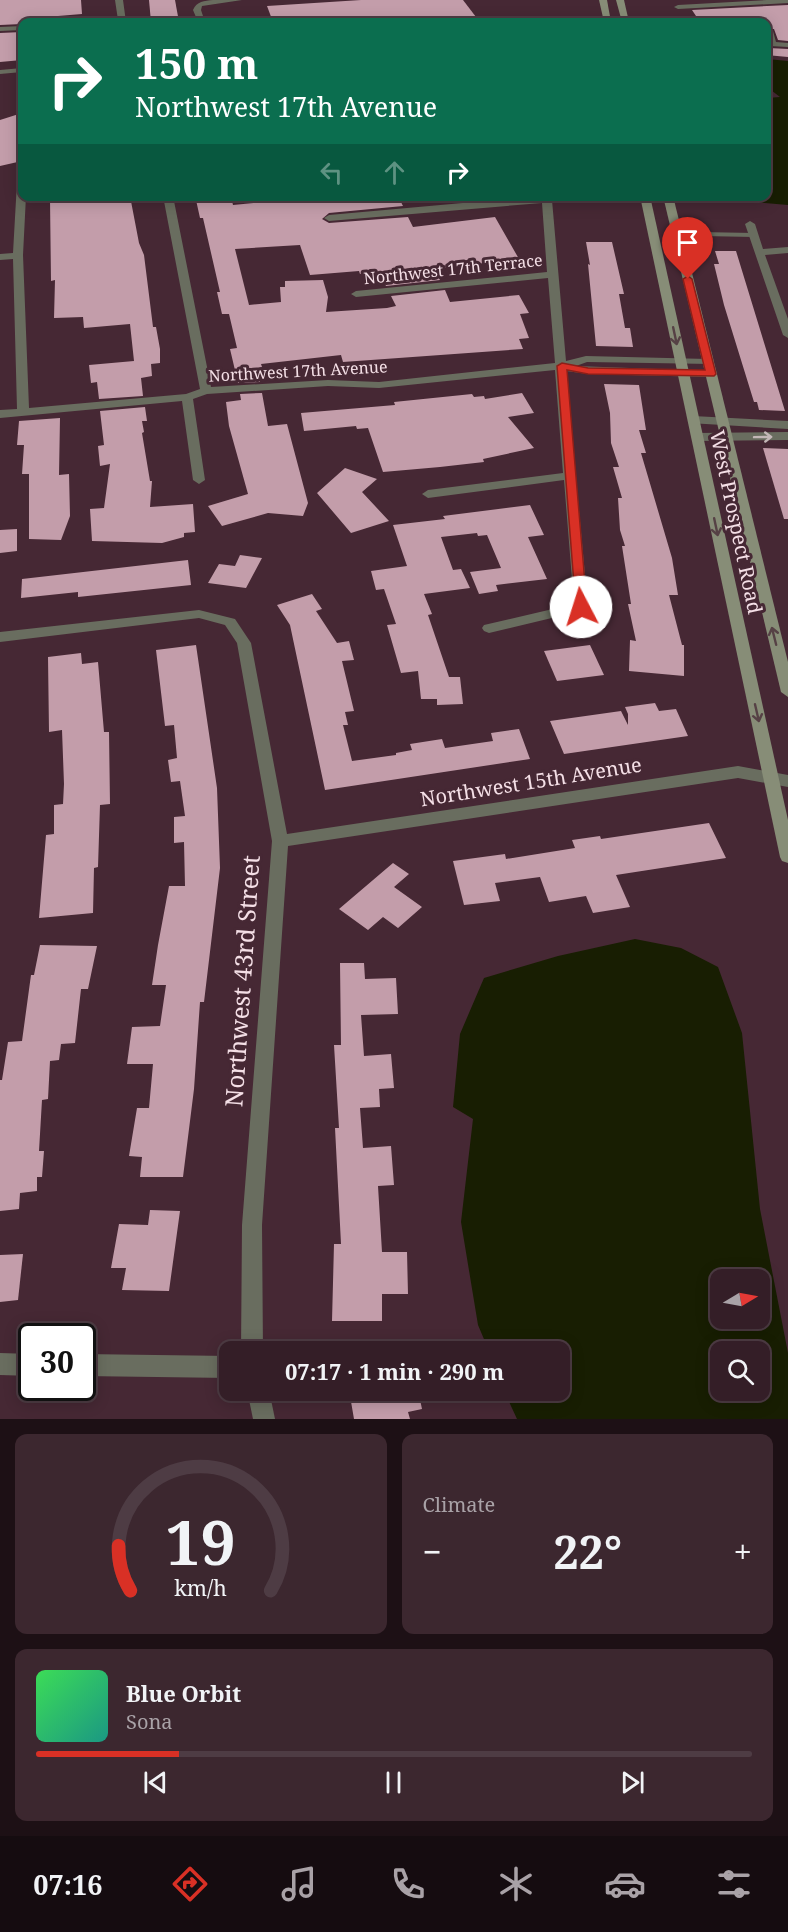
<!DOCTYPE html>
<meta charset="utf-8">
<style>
body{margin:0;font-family:"Noto Serif",serif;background:#3c272f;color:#f1f3f6;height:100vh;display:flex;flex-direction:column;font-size:22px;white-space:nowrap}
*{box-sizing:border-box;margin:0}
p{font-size:20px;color:#a9a2a7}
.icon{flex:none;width:33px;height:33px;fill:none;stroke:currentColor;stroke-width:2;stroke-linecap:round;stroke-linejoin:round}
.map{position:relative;height:1419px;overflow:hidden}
.details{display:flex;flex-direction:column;gap:15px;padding:15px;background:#1d1015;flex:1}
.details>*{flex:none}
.top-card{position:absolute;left:18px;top:18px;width:753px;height:183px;border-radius:12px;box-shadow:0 3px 15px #0003,0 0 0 2px #4e3c44;background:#0b6e4f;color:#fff;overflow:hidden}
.needle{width:39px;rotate:80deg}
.fabs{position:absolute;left:710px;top:1269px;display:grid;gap:12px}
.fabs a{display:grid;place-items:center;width:60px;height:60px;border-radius:12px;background:#341e27;box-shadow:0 3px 15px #0003,0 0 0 2px #4e3c44;font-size:30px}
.speed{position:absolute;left:18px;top:1323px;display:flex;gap:12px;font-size:30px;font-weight:700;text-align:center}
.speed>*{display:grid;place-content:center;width:78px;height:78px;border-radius:50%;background:#341e27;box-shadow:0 3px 15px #0003,0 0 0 2px #4e3c44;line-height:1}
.speed .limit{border:3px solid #111;border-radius:9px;background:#fff;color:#111}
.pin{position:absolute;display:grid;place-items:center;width:51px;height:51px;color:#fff;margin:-62px -26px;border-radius:50% 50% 50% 0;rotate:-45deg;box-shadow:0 0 6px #0007}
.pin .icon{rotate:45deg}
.me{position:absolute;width:66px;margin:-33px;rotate:355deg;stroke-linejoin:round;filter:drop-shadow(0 0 4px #0008)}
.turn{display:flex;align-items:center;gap:21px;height:126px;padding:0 18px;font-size:27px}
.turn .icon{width:78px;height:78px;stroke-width:2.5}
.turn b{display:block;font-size:42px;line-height:51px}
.lanes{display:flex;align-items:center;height:57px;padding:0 18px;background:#0003;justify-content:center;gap:30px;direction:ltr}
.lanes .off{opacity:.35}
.big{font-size:45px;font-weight:700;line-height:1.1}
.details .widget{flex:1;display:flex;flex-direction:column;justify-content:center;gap:9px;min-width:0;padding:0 21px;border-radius:12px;background:#3c272f}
.details .dial{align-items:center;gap:0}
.dial svg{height:156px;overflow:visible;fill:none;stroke:#4e3c44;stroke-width:7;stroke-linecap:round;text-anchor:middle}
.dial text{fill:#f1f3f6;stroke:none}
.song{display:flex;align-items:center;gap:18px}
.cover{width:72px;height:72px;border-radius:9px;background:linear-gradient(135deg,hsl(130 70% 55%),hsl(170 70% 35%))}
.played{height:6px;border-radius:3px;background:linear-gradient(90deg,#d93025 20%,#4e3c44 20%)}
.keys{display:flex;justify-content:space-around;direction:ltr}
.heat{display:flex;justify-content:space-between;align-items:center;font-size:33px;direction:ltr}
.details .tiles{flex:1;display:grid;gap:15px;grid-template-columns:1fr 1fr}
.widget:last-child{grid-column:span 2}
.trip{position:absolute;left:219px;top:1341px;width:351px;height:60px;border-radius:12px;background:#341e27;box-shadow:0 3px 15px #0003,0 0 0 2px #4e3c44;font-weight:700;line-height:60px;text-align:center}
.dock{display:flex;height:96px;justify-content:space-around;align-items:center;background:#150c10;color:#a9a2a7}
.dock .icon{width:42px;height:42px}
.dock .on{color:#d93025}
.dock b{font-size:27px;color:#f1f3f6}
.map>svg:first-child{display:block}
.water{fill:#181e02;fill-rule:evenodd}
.building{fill:#c39daa}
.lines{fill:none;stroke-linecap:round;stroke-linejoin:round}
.lane{fill:#696d5f;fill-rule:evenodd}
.street{fill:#696d5f;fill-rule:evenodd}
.secondary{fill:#878d77;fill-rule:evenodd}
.oneway{stroke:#564145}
.oneway2{stroke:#c3b7b7}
.route{fill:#d93025;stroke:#8d1f18;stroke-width:1.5}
.labels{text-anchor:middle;stroke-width:6;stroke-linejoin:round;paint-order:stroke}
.far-street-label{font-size:16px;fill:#f4dfe6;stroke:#462834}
.street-label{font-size:20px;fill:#f4dfe6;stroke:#462834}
.near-street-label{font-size:24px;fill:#f4dfe6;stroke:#462834}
</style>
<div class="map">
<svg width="788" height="1419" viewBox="0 0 788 1419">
<rect width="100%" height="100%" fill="#462834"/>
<!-- water -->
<g class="water">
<path d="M767,59L788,61V205L744,201V197L766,196L767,98L780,97L767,87Z"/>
<path d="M635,939L681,948L718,967L742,1033L760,1209L788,1353V1419H517L504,1391L560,1390V1352L489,1351L478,1325L461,1222L473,1119L453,1107L460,1034L484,978L558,956ZM720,1280H759V1318H720ZM720,1352H759V1390H720Z"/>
</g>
<!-- building -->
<g class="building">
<path d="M0,0H81L82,14L22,19V24L0,25Z"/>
<path d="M149,0H175L179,22H151Z"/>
<path d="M361,0H463L476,17L406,22H273L267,6Z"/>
<path d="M788,5V41L778,40L774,29H766V22H700L692,10Z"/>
<path d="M22,32V60L0,62V33Z"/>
<path d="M766,40L769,48L788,49V57L766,55Z"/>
<path d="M22,113V161L0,166V120Z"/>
<path d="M92,196H130L139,243L144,255L153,327H156L160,349V363L151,364L152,376L141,378L143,396L99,399L97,382L91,383L89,365L134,361L130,324L84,328L83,317L54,318L55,280L51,281L50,199Z"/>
<path d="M281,196H398L403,206L329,213L322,219L329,223L408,217L413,227L495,217L519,259L434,269L440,280L386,286L380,272L360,274L359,271L310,275L300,245L235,249L249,305L281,302L280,287H285V281L323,280L328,297L326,312L387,308L396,306L391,296L445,290L450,302L519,295L529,313L520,314L529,338L519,339L523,349L343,362L341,355L261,364L262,367L257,368L260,382L238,383L230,349L237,348L229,314H222L217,292H220L203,218H200L196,200L215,198L216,203L232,201L233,205L282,200Z"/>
<path d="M586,242H612L624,294H619L625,328H630L633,347L596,346L588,264L590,265Z"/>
<path d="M715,251H736L785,411L759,410L757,402H754L724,305L714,264H719Z"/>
<path d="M604,384L639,385L646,430H639L646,453H641L672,558L678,595H669L682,645H684V676L629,671L630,640L636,641L628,604H631L622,546H625L620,530L618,498H622L613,467H619L611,443L610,413Z"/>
<path d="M262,393L268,426L287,424L308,503L303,516L268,513L222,526L208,506L248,494L229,426L226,402L241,400L240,394Z"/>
<path d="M522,393L534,413L508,417L534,448L483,459L484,462L440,467L383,472L368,428L357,429L356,426L304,431L301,413L395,405L394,402L472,394L474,397L484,396L485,399Z"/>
<path d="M145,407L147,421H142L144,432L142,433L150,481H152L150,507L193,504L195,532L184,533V537L162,543L92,541L90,509L104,508L110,464L100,466L98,446L104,445L100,411Z"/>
<path d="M60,418L59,475L69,474L70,516L61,540L29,539V474H22L24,445H17L19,421Z"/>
<path d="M763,448L788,449V519H784Z"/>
<path d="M345,468L377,479L362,492L389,521L351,533L317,493Z"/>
<path d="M530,505L544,535L528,537L547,579L496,585L498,591L479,594L470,572L501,568L487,535L478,536L477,533L441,537L453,570L461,569L470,588L424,594L432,614L428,615L449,677H460L463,704L437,705V699H421L418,671L401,673L387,625L396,624L384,589L376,590L371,571L407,566L393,525L445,519L443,516Z"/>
<path d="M17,529V551L0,553V530Z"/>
<path d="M240,555L262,558L246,588L208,583L219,564L235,566Z"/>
<path d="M188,560L191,585L78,597V592L21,598L22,579Z"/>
<path d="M312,594L322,609L316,611L337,643L349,641L354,660L342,661L354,711L345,712L348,725H343L352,761L396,755V753L412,750L410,744L442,739L445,748L493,741L491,733L519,729L530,759L325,790L290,625L277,605Z"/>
<path d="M196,645L217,788L220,868L204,1002H200L194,1089L183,1177H140L142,1157L129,1156L137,1108H149L153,1064H127L132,1027L160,1026L166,985H152L158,945L169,886H185L184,842L174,843V817L185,816L180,781L171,782L168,760L177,758L174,725L165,726L156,650Z"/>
<path d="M590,645L604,675L557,681L544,651Z"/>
<path d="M81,653L82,664L98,662L104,732H109L110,804L100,805L98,867L94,868L93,913L39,918L46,835L54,834V805L63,804L64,784L62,730L49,732L48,657Z"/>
<path d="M655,703L659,711L676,709L688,736L564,754L550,721L621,711L628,725V714L625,707Z"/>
<path d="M709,823L726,858L616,875L630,907L593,913L586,896L549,902L540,877L495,883L500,901L464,905L453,861L505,854L506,859L575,848L572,840L600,836L601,839Z"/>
<path d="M393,863L409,874L394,887L422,907L398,928L383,917L368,930L339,909Z"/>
<path d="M40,945L97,946L88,989H81L75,1043L61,1044L59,1060L50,1061L48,1099L42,1100L39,1151H44L42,1177H37V1191L20,1193L19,1209L0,1211V1080H2L8,1042L22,1041L31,975H34Z"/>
<path d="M340,963H364L365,979L396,978L398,1014L361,1015L364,1056L391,1054L394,1088L379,1089L380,1107L360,1108L363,1148L391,1146L394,1185L378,1186L382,1252H407L408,1294H382V1321H332L334,1244H341L335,1128H339L334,1045H341Z"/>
<path d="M150,1210L180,1211L169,1291L122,1290L126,1268H111L119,1224L148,1225Z"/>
<path d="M23,1254L18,1300L0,1302V1255Z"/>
<path d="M349,1390H418L422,1409L408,1412L410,1419H354Z"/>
</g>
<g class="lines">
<!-- lane -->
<path class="lane" d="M699,232L754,233L758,235L754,237L702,236H699Z"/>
<!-- street -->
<g class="street">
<path d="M115,0H123L126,22H104L107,20H118Z"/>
<path d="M213,0H242L202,6L201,10L205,22H198L193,10C197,1 204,1 213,0Z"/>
<path d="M767,0H788V3L678,9L674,7L678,5Z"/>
<path d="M685,18L682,22H556L560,20Z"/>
<path d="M22,26V30L0,31V27Z"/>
<path d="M767,31H773L776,42L788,43V47L770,46Z"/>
<path d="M22,68V72L0,74V70Z"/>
<path d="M22,179V196H26L23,255L29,408L186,394L200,389L163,196H173L211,387L328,380L379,382L555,363L548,278L356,297L351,294L356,291L547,272L542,203L329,221L324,218L329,215L541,196H551L552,200L566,361L586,356L708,359L712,360V364L587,362L576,366L711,371L717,374L711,377L588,374L566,371L588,607L581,611L489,633L484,631L482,628L484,625L574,604L564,480L428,498L422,494L428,490L563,473L555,370L379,388L328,386L207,394L193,399L205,480L199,484L193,480L182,401L0,418V410L17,409L13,259L0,260V254L13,253L17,182Z"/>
<path d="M750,221L755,224L763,249L788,247V253L765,255L788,319V338L783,335L745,224Z"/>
<path d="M693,416L788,421V429L689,423V417Z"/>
<path d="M788,432V440L697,441L691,437L697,433Z"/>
<path d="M199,610L235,619L251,643L287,834L738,766L788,775V787L738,778L288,846L262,1225L263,1352H241L242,1225L272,841L237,643L225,625L199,618L0,642V632Z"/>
<path d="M0,1353L32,1354V1376L0,1375Z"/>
<path d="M82,1354L230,1356V1378L82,1376Z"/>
<path d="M247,1390H269L275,1419H253Z"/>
</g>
<!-- secondary -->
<g class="secondary">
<path d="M599,0H607L611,22H604Z"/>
<path d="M616,0H624L629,22H622Z"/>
<path d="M640,196H650L788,820V863L782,861L780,857Z"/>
<path d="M663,196H673L788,662V697L781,692Z"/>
</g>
</g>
<!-- one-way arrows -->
<defs><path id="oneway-shaft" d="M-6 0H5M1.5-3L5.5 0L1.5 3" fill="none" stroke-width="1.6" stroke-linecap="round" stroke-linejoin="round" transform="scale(1.5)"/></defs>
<g class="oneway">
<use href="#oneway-shaft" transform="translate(675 336) rotate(78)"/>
<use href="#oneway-shaft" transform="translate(716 527) rotate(78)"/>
<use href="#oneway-shaft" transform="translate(774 636) rotate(-104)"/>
<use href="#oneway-shaft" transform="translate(757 713) rotate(77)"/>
</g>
<use class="oneway2" href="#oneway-shaft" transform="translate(763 437) rotate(-1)"/>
<!-- route -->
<path class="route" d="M688,276L692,279L716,374L714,376L588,374L567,370L587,607L581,611L576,610L557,366L562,363L588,368L705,370L683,279Z"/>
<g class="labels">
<!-- far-street labels -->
<g class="far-street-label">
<text transform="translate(453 269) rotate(-6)" y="6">Northwest 17th Terrace</text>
<text transform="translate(298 371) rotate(-3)" y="6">Northwest 17th Avenue</text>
</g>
<!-- street labels -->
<g class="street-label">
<text transform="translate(736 522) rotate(78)" y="7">West Prospect Road</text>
<text transform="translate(531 782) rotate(-9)" y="7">Northwest 15th Avenue</text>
</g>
<!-- near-street labels -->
<g class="near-street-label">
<text transform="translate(243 981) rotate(-86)" y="8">Northwest 43rd Street</text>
</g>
</g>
</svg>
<div class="fabs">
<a><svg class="needle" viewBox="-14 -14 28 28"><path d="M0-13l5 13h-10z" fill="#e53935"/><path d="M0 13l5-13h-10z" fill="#a9a2a7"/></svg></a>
<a><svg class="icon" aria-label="search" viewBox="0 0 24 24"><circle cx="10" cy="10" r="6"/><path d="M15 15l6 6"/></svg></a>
</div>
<div class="speed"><div class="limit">30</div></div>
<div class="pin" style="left:688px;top:279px;background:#d93025"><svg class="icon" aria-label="arrive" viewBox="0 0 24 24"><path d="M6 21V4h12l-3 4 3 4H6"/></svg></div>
<svg class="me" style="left:581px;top:607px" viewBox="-20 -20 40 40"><circle r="19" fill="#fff"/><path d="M0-13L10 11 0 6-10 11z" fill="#d93025"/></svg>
<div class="trip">07:17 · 1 min · 290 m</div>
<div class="top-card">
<div class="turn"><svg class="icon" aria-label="right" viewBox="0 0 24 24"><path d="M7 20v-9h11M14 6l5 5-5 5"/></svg><div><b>150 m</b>Northwest 17th Avenue</div></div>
<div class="lanes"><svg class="icon off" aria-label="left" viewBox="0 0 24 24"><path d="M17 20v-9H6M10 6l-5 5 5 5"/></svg><svg class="icon off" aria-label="ahead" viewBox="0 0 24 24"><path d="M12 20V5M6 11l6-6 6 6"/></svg><svg class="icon" aria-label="right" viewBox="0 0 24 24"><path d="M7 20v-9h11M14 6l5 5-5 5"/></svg></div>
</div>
</div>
<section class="details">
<div class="tiles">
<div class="widget dial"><svg viewBox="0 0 100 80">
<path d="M14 69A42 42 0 1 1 86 69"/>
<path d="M14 69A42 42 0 0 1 8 46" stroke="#d93025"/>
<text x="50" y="56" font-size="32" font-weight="700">19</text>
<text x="50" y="72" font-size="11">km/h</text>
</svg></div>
<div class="widget"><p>Climate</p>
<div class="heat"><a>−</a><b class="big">22°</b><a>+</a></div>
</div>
<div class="widget">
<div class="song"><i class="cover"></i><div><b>Blue Orbit</b><p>Sona</p></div></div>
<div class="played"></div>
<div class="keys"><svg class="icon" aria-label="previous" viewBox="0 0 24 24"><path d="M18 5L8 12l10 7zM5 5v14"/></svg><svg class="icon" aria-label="pause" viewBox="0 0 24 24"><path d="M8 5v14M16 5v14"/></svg><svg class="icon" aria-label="next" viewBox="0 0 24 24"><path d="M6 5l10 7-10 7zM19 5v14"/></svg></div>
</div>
</div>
</section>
<nav class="dock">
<b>07:16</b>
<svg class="icon on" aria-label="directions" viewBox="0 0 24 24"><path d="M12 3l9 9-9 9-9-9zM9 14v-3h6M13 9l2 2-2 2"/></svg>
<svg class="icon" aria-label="music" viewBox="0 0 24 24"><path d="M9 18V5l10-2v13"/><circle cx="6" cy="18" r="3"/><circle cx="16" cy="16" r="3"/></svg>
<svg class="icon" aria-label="phone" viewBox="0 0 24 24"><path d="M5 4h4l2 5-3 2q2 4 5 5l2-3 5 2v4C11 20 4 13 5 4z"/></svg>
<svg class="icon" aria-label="climate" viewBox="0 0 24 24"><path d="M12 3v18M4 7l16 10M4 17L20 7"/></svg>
<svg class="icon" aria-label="car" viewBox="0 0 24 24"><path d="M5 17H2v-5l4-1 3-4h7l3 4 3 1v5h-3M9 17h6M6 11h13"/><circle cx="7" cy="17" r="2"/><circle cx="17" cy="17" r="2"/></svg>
<svg class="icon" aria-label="filters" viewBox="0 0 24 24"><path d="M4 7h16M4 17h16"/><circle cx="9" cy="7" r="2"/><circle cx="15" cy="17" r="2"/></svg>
</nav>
